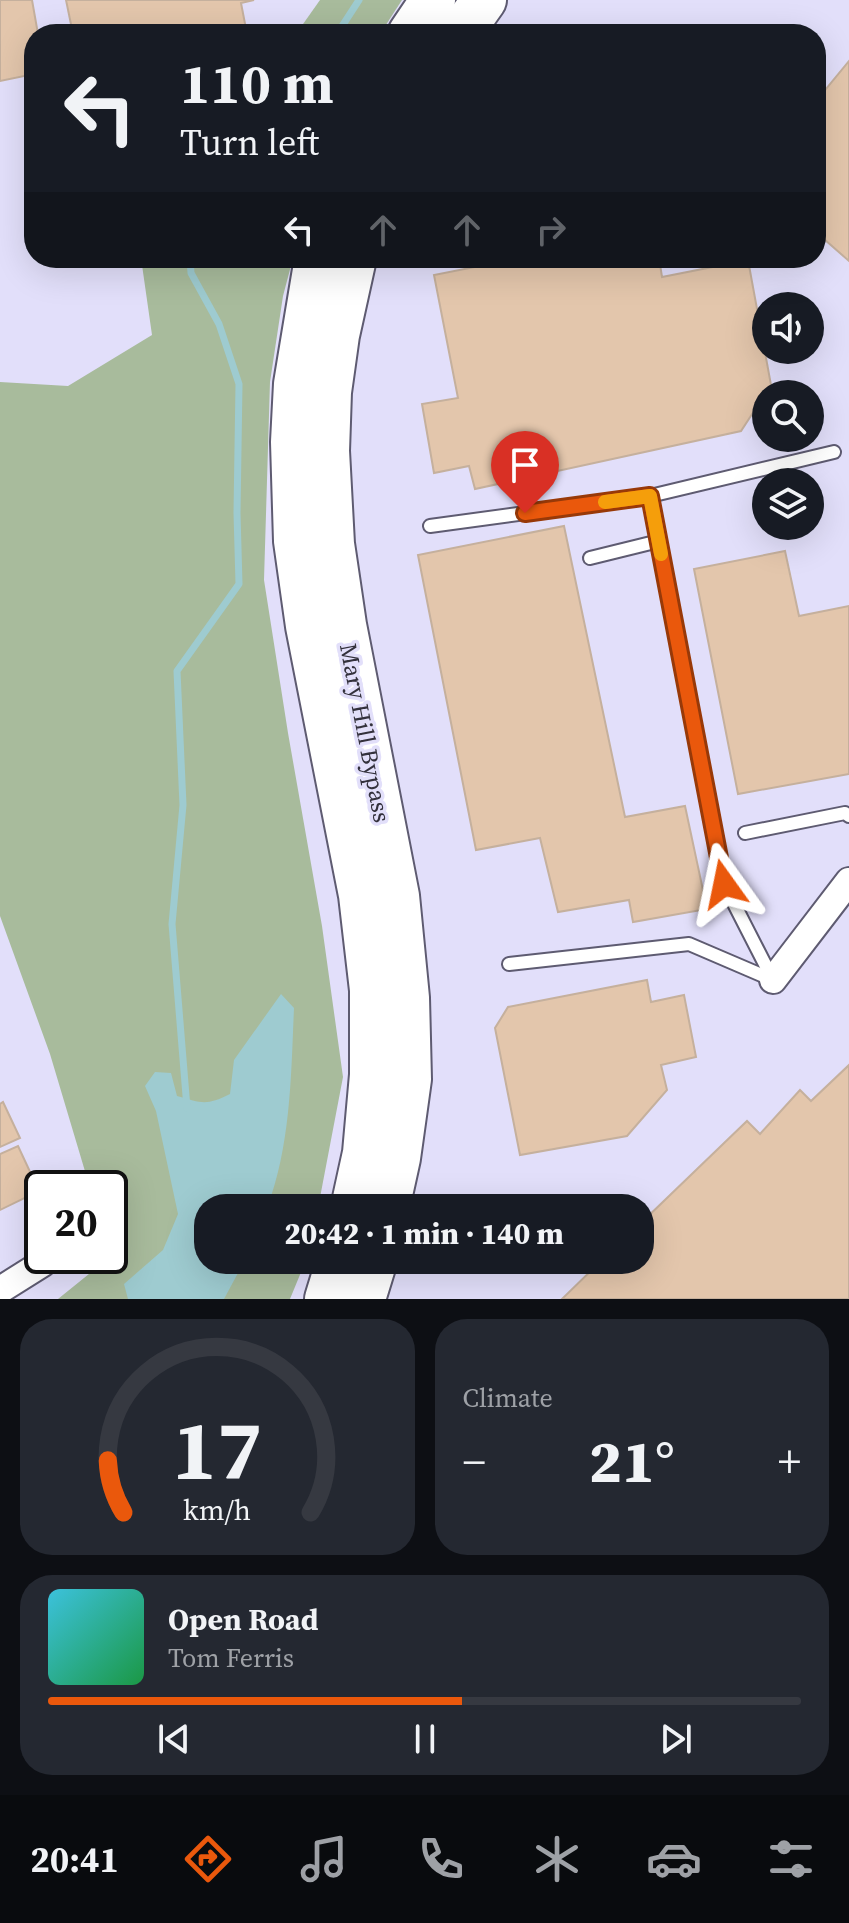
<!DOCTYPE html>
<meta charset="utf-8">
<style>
body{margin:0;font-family:"Source Serif 4",serif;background:#242831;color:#f1f3f6;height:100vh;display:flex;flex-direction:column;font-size:30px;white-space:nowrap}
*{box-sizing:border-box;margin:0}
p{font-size:26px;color:#9ea1a6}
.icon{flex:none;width:44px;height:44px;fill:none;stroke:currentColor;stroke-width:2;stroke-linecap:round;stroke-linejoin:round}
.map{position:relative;height:1299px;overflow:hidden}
.sheet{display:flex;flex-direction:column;gap:20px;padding:20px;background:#0d0f14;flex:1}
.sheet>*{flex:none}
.banner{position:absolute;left:24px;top:24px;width:802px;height:244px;border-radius:32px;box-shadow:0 8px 32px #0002;background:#171b24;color:#f1f3f6;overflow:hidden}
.controls{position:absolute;left:752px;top:292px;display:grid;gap:16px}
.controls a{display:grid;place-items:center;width:72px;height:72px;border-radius:50%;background:#171b24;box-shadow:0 8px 32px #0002;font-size:40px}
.speed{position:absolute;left:24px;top:1170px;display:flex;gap:16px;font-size:40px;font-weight:700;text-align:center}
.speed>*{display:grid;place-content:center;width:104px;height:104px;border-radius:50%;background:#171b24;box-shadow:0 8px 32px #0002;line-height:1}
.speed .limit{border:4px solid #111;border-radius:12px;background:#fff;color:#111}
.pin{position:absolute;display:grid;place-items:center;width:68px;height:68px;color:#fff;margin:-82px -34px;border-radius:50% 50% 50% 0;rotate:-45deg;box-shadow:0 0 8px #0007}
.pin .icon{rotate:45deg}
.me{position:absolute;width:88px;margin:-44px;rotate:348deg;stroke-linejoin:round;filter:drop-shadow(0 0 6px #0008)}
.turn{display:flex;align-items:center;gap:28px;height:168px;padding:0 24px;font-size:36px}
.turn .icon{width:104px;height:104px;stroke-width:2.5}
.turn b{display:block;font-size:56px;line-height:68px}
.lanes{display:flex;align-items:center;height:76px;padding:0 24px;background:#0003;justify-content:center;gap:40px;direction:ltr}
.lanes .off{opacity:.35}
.big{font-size:60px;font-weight:800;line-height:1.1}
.sheet .card{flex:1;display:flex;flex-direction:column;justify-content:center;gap:12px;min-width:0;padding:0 28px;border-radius:32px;background:#242831}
.sheet .dial{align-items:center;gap:0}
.dial svg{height:208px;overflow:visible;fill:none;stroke:#363941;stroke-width:7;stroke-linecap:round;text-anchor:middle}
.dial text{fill:#f1f3f6;stroke:none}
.song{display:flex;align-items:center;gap:24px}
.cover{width:96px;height:96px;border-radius:12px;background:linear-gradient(135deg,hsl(190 70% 55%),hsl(140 70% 35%))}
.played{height:8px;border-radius:4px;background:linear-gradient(90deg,#ea580c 55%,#363941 55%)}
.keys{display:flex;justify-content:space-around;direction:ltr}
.heat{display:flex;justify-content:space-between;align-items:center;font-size:44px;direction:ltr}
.sheet .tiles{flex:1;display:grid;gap:20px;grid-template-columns:1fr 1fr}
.card:last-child{grid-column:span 2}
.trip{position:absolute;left:194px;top:1194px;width:460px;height:80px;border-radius:32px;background:#171b24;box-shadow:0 8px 32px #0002;font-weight:800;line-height:80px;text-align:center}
.dock{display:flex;height:128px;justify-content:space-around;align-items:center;background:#090b0e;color:#9ea1a6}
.dock .icon{width:56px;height:56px}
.dock .active{color:#ea580c}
.dock b{font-size:36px;color:#f1f3f6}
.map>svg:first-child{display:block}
.forest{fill:#a8bb9c}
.water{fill:#9ecbd0}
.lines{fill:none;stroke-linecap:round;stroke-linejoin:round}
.stream{stroke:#9ecbd0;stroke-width:7}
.building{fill:#e3c6ac;stroke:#c5b09d;stroke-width:2}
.lane-casing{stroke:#5e5b71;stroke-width:16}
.street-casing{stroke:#5e5b71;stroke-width:30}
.highway-casing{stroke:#5e5b71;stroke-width:48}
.lane{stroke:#fff;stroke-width:12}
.street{stroke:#fff;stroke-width:26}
.highway{stroke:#fff;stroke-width:44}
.route-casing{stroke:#983908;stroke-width:20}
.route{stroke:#ea580c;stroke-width:14}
.slow{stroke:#f59e0b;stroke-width:14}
.labels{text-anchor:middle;stroke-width:7;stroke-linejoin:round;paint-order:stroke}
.street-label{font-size:24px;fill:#33313c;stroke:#e2dffa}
</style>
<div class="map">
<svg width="849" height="1299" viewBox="0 0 849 1299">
<rect width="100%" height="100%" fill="#e2dffa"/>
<!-- forest -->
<g class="forest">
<path d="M320,0H402L380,34H296Z"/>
<path d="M141,258H293L283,296L270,382L264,580L288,733L322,926L343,1077L318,1208H208V1260H306L290,1299H58L110,1257V1188H90L50,1054L0,916V382L68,386L152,335Z"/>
</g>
<!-- water -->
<path class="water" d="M281,994L294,1008C291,1075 291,1144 267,1208H208V1260H245L224,1299H128L124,1284L163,1250L178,1214L156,1111L145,1086L155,1072L171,1073L177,1096C202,1103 206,1106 230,1094L234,1060Z"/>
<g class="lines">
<!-- stream -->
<g class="stream">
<path d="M337,34L359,0"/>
<path d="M187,1108L172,924L183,805L177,671L239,584L237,513L239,384L219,324L191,273L190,258"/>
</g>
</g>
<!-- building -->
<g class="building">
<path d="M0,0H32L38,34H34V74L0,81Z"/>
<path d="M66,0H254L241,3L247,34H73Z"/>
<path d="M849,61V261L816,232V217L820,213L816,209V101Z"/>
<path d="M520,258H659L662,277L748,260L771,385L741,431L475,489L469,466L434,473L422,404L458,398L434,275Z"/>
<path d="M564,526L625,817L685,806L707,909L633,922L629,900L558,912L540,838L476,850L418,555Z"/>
<path d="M785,551L799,616L849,606V774L738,794L694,569Z"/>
<path d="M647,980L651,1002L684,995L696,1057L661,1065L667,1090L627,1136L520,1155L495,1028L508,1007Z"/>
<path d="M849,1065V1299H562L602,1260H640V1224L747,1121L760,1134L800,1090L811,1101Z"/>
<path d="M3,1102L20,1138L0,1147V1104Z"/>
<path d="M18,1146L39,1191L0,1210V1154Z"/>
</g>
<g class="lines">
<defs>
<g id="lane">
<path d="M430,526L650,496"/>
<path d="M590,558L659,541"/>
<path d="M745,833L845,813L849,816"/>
<path d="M509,964L689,944L773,980"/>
<path d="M773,980L724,884L650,496L834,452"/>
</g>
<g id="street">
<path d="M773,980L849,881"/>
<path d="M0,1290L43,1263"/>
</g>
<g id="highway">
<path d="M410,34L433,0"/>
<path d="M460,34L484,0"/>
<path d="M317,258L296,384L293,442L296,541L308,626L361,895L372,990V1075L365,1153L353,1208"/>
<path d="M354,258L337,335L329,392L327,451L332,544L344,625L397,896L407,998L409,1079L398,1158L387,1208"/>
<path d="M327,1299L339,1260"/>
<path d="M363,1299L375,1260"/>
</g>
</defs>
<!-- lane casing -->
<use href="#lane" class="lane-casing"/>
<!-- street casing -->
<use href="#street" class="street-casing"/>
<!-- highway casing -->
<use href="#highway" class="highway-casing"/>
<!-- lane -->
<use href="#lane" class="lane"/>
<!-- street -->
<use href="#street" class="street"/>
<!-- highway -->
<use href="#highway" class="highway"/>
</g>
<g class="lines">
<defs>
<path id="route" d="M525,513L650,496L724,884"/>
</defs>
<!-- route casing -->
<use href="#route" class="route-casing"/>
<!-- route -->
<use href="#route" class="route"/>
<!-- slow -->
<path class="slow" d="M605,502L650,496L661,554"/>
</g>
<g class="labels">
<!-- street labels -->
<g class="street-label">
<text transform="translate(365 733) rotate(79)" y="8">Mary Hill Bypass</text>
</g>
</g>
</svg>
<div class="controls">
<a><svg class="icon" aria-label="sound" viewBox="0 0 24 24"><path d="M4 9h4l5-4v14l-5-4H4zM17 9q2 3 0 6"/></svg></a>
<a><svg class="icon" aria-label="search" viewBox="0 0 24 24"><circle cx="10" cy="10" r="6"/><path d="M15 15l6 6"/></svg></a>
<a><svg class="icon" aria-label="layers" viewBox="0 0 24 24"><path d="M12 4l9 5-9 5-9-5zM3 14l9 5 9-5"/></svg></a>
</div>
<div class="speed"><div class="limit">20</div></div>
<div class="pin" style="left:525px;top:513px;background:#d93025"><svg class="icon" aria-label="arrive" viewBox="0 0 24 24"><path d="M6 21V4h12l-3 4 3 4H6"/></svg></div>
<svg class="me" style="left:724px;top:884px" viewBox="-20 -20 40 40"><path d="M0-17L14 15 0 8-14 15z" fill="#ea580c" stroke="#fff" stroke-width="4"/></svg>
<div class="trip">20:42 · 1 min · 140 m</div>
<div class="banner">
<div class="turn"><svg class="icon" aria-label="left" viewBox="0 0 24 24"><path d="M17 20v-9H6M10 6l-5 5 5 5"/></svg><div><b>110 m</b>Turn left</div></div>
<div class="lanes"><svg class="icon" aria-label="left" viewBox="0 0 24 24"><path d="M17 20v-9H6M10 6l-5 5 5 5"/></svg><svg class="icon off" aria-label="ahead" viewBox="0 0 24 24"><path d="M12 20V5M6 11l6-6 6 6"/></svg><svg class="icon off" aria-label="ahead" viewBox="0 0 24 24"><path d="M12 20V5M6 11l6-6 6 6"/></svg><svg class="icon off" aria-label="right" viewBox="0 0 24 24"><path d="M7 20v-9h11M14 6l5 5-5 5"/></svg></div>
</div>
</div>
<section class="sheet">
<div class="tiles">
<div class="card dial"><svg viewBox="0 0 100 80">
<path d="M14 69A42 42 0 1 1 86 69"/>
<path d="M14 69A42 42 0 0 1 8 49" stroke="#ea580c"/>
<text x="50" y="56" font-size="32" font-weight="700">17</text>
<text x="50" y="72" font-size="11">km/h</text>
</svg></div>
<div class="card"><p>Climate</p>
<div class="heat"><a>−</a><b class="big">21°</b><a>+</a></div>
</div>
<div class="card">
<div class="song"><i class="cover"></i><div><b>Open Road</b><p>Tom Ferris</p></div></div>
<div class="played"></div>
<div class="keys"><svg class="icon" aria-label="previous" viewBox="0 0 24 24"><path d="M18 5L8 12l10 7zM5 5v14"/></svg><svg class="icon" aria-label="pause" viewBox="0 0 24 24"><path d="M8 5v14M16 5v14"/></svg><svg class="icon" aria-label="next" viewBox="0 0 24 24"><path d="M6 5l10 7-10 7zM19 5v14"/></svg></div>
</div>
</div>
</section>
<nav class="dock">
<b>20:41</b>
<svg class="icon active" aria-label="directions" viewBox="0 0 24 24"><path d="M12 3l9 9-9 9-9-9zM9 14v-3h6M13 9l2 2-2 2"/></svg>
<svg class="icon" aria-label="music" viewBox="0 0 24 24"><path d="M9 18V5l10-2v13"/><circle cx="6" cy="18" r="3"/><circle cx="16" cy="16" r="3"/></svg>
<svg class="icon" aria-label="phone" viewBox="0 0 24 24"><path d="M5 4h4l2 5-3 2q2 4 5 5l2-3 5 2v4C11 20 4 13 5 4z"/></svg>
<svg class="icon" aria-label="climate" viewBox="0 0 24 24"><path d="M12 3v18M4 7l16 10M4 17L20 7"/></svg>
<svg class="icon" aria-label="car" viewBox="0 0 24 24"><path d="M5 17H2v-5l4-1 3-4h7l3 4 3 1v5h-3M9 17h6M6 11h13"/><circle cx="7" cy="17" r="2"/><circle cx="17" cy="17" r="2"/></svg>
<svg class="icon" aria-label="filters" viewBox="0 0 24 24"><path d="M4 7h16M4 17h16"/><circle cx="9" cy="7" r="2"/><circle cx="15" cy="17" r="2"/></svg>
</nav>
